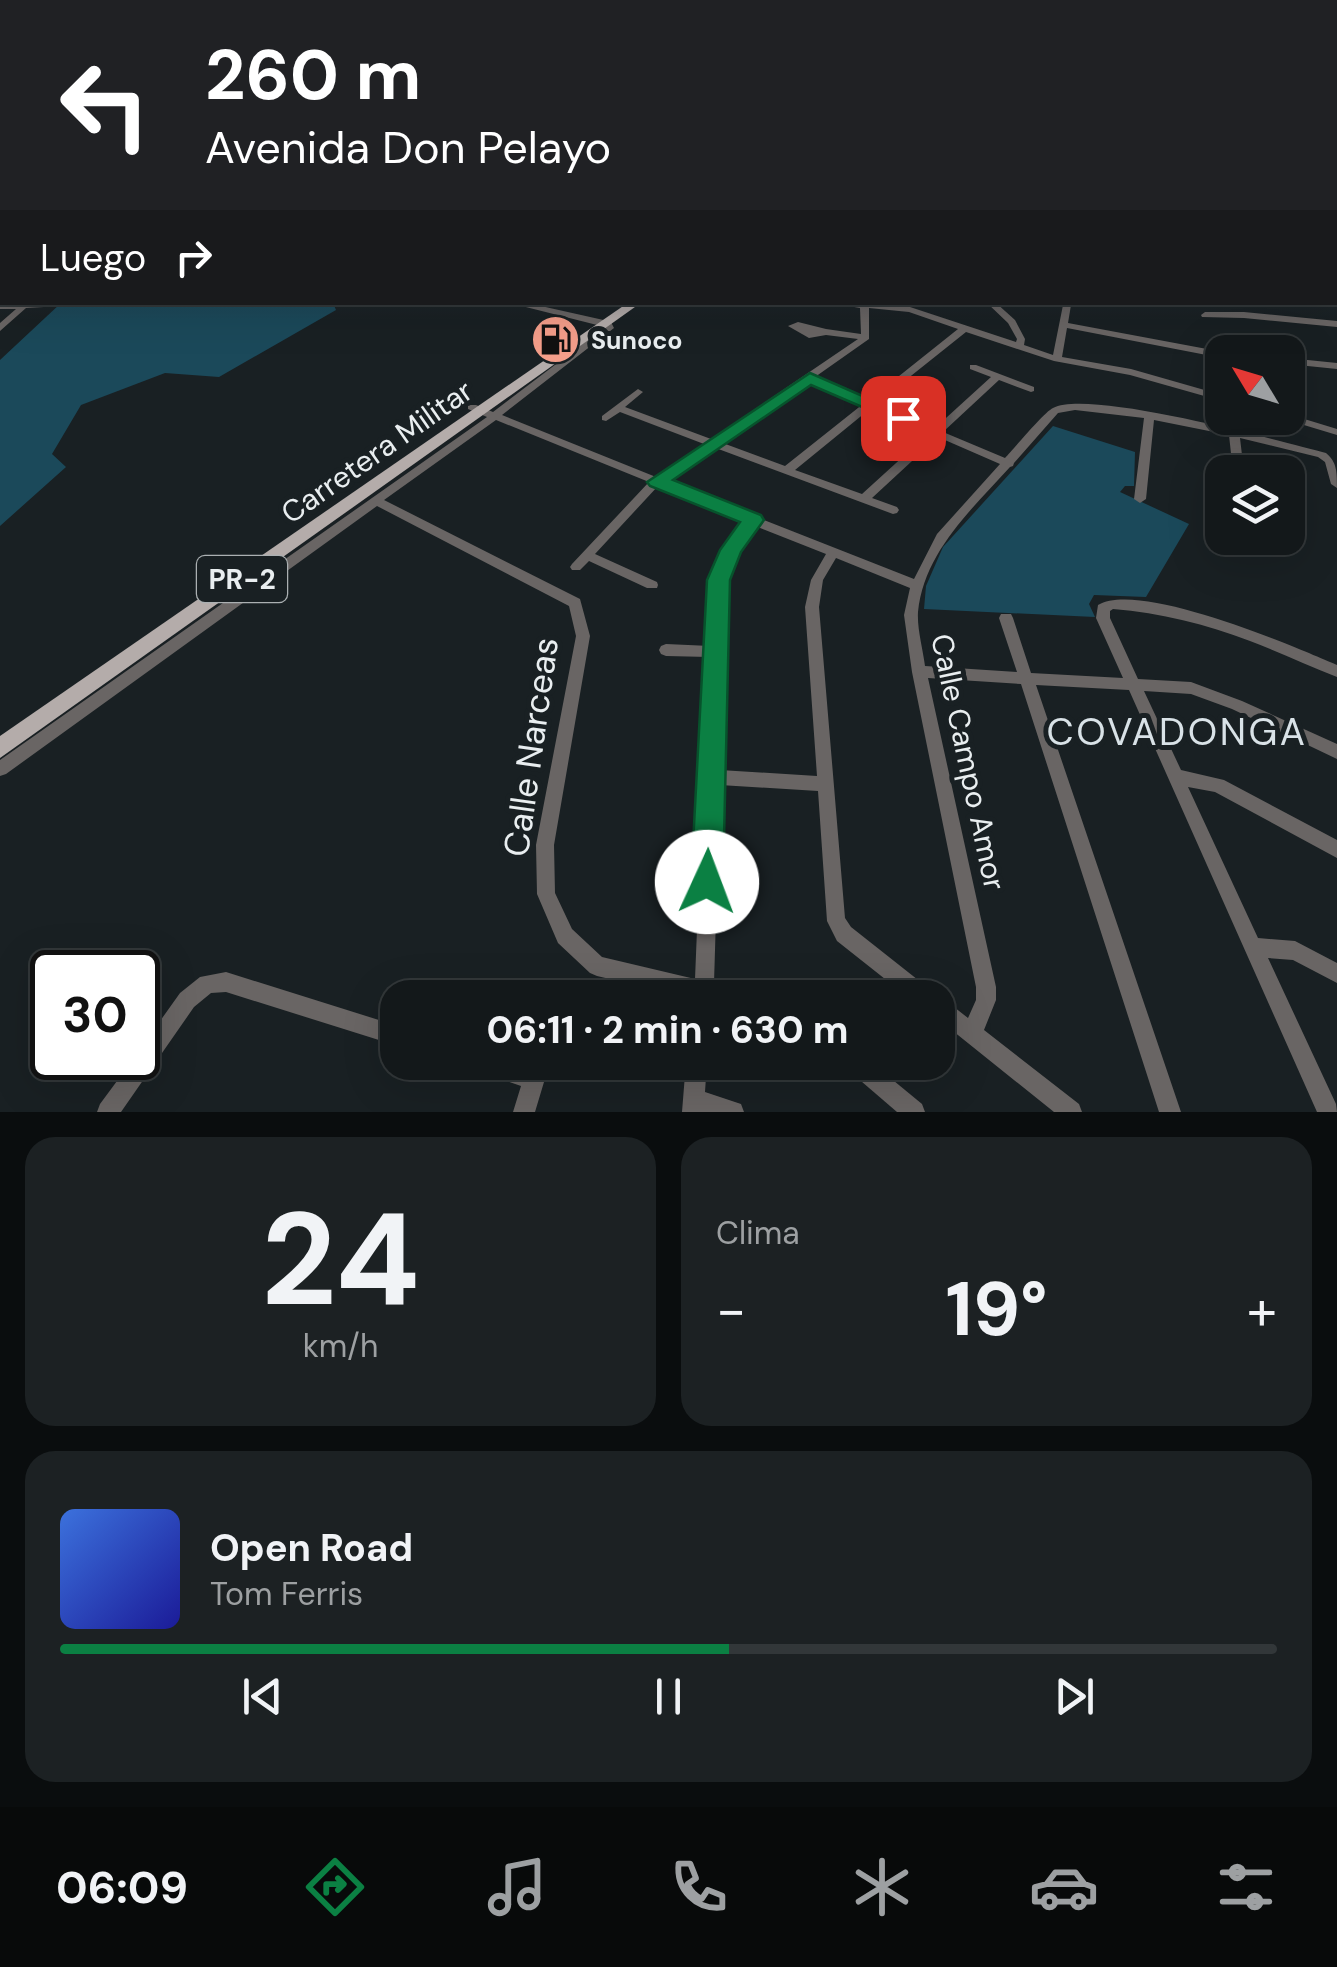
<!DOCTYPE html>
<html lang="es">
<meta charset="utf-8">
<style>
body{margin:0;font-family:"DM Sans",sans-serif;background:#1c2123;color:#f1f3f6;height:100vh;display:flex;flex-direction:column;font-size:38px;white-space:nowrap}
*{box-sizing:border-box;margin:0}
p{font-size:32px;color:#9da0a2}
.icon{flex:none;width:55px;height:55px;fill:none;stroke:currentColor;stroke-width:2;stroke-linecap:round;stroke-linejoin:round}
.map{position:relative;height:1112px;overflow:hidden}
.side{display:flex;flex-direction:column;gap:25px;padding:25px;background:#0a0d0e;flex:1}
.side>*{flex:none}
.top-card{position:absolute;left:0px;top:0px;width:1338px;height:305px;box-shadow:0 10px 40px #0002,0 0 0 2px #323739;background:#202124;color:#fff;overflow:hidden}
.needle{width:65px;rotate:308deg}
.buttons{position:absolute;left:1205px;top:335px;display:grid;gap:20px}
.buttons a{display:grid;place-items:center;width:100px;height:100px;border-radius:20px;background:#13181a;box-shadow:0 10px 40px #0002,0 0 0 2px #323739;font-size:50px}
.speed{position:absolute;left:30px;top:950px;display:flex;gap:20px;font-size:50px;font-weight:700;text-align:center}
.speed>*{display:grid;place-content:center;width:130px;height:130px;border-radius:50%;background:#13181a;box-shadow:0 10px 40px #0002,0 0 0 2px #323739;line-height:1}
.speed .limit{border:5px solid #111;border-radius:15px;background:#fff;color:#111}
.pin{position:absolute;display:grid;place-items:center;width:85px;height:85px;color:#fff;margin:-42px;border-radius:20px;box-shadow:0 5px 15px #0006}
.me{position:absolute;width:110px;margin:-55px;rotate:2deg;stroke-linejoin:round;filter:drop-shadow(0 0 8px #0008)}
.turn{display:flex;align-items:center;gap:35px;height:210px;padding:0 40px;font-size:45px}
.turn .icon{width:130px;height:130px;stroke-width:2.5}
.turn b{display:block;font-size:70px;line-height:85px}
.then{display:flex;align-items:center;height:95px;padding:0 40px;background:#0003;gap:20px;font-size:38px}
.big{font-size:75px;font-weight:700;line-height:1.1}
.side .tile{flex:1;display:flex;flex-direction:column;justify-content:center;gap:15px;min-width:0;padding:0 35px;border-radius:30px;background:#1c2123}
.side .dial{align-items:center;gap:0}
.dial b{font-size:130px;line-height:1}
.song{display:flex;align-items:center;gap:30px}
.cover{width:120px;height:120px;border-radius:15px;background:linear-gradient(135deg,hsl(220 70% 55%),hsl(240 70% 35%))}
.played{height:10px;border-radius:5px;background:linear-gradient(90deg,#0b8043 55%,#323739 55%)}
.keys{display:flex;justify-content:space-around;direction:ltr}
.heat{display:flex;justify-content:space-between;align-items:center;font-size:55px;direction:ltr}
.side .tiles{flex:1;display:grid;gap:25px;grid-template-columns:1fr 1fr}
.tile:last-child{grid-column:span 2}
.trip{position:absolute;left:380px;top:980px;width:575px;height:100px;border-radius:30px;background:#13181a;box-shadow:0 10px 40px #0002,0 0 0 2px #323739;font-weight:700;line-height:100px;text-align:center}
.menu{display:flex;height:160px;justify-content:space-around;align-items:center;background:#080a0a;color:#9da0a2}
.menu .icon{width:70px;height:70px}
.menu .active{color:#0b8043}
.menu b{font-size:45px;color:#f1f3f6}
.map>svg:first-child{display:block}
.green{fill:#1b495a}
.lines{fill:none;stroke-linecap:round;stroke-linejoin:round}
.minor{fill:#696564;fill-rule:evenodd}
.major{fill:#b4acaa;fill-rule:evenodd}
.route{fill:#0b8043;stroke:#07532c;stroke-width:2.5}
.labels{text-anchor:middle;stroke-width:10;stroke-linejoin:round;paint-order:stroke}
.far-poi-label{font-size:25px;font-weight:bold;fill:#e9eef0;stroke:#192023;text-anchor:start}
.shield{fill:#192023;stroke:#abb0b2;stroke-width:2.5}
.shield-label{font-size:28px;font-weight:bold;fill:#e9eef0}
.street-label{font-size:30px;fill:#e9eef0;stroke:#192023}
.near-street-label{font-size:35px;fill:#e9eef0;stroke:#192023}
.near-neighbourhood-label{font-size:38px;letter-spacing:2.5px;fill:#d9e2e7;stroke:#192023}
</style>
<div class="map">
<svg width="1337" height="1112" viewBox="0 0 1337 1112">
<rect width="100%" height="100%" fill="#192023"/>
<!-- green -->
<g class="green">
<path d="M333,303L336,310L219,377L165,373L81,405L52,454L66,467L0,526V360L61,303Z"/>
<path d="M1053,426L1135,452L1134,486H1125L1120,492L1189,524L1146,597L1094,595L1089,604L1095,617L924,609L926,586L943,547Z"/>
</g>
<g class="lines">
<!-- minor -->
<g class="minor">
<path d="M1337,172V176L1335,177V173Z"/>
<path d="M1335,194L1337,195V199L1335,198Z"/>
<path d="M0,196L2,197V204L0,205Z"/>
<rect x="1335" y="211" width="2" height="5"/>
<rect x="1335" y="224" width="2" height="4"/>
<rect x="0" y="227" width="2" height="4"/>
<rect x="1335" y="235" width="2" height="5"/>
<rect x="0" y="252" width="2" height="6"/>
<rect x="1335" y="291" width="2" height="4"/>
<path d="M506,302H523L608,321L611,322L614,328L502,415L656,477L704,444L620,412L606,421L602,420V416L638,389L643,392L625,407L711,439L858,339L826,335L809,338L788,326L798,322L826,329L861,334L860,308L825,302H868L910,307L1016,342L1017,339L1008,323L986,302H995L1015,320L1025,339L1024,345L1053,355L1063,305L1067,303L1071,305L1068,323L1223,352L1222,358L1067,328L1062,357L1131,369L1222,395V401L1130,375L1054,361L966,332L877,403L935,428L991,377L970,369V365H976L1034,387V391L1031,392L999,380L943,432L1005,458C1014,449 1044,412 1053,408C1090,389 1279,441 1326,453C1337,462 1337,472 1337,488L1331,484L1325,462L1318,457L1240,438L1244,472H1233L1229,435L1154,420L1146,499L1140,503L1134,499L1144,418L1075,410L1058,413L1014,463L1013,466L1010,467C972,509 924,552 918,612C917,629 923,649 925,666L1017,672L999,618L1001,614H1011L1013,618L1031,673L1123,678L1096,618L1098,605C1139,580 1293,646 1337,665V677C1308,666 1279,652 1250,641C1206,624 1161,613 1113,609L1110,611V618L1138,679L1191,682L1242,701L1337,744V759L1232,709L1191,694L1144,691L1181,770L1224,780L1337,840V858L1215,792L1188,787L1258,938L1295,941L1337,963V983L1293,960L1268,958L1336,1104L1337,1112H1317L1129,690L1036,685L1181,1112H1159L1021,684L928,678L996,987V1000L984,1030L1079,1104L1082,1112H1054L938,1019V997L945,1000L968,1018L976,1000V987L912,672L904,615L910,588L836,558L823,580L819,607L845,918L851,927L932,991L935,998H909L837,941L827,921L818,791L720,785L714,983L743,991L746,998H691L597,976L590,973L558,943L537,894L536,845L576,636L569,606L377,506L6,774L0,776V760L487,417L468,409V405H476L493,412L605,327ZM869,308L909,312L958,329L869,400L815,377L869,339ZM809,381L863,404L785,466L720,442ZM871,408L929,433L862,494L795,470ZM496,420L649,482L572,564L570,567L572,570H580L589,561L647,588H657L658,585L657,582L595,554L658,486L745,522L725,550L713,580L710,646L666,644L661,646L659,650L661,654L666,656L709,657L704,773L702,777L703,781L695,979L602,957L572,929L555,893L554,845L590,636L580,599L384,500ZM938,437L1000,464L937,534L914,579L665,481L713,447L893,514L897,513L899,510L897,507L872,498ZM755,526L826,554L811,580L805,607L817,776L720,770L725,580L737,551Z"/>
<path d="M25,303H44L48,305L44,307L26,308L0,331V323L16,309H0V305Z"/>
<path d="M1205,312H1244L1337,321V327L1244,318L1202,317L1201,315Z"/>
<path d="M1288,358L1337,363V369L1288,364Z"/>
<path d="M1288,414L1337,429V435L1284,419L1283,418H1288Z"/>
<path d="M1237,538H1249L1250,549L1248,552H1240Z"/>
<path d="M226,972L398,1026V1046L226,992L211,993L194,1007L121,1112H97L100,1104L134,1058H138V1052L180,993L200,977Z"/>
<path d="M563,984L570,987L572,998H552L556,987Z"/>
<path d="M470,1062H513L528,1067L529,1062H550L535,1112H513L521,1086L473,1069Z"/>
<path d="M686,1062H707L705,1092L741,1104L744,1112H682Z"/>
<path d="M844,1062H871L922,1104L925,1112H897L847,1069Z"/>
</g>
<!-- major -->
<path class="major" d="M629,302H642L0,758V736Z"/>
</g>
<!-- sky -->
<linearGradient id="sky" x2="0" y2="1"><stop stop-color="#0e1213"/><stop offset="0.52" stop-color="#384250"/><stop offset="1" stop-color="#384250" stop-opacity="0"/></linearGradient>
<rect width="1337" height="320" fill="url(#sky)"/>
<!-- route -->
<path class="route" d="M810,373L913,418L903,424L897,422L811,385L673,480L761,515L764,520L741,552L730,580L723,882L719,894L707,899L695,894L691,882L707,580L720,550L740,522L650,486L647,482Z"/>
<!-- icons -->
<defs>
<symbol id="fuel-disc" viewBox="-11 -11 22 22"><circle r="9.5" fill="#f49e8a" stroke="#192023"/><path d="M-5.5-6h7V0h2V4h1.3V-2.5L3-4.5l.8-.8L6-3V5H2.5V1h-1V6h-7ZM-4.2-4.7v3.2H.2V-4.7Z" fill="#111"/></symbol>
</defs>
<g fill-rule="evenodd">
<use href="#fuel-disc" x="528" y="312" width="55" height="55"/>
</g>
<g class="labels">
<!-- far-poi labels -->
<g class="far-poi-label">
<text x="591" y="349">Sunoco</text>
</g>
<!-- shield labels -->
<rect class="shield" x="197" y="556" width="90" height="46" rx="8"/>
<g class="shield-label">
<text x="242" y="589">PR-2</text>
</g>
<!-- street labels -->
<g class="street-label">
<text transform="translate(377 452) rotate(-35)" y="10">Carretera Militar</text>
<text transform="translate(968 762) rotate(78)" y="10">Calle Campo Amor</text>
</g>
<!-- near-street labels -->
<g class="near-street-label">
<text transform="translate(531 747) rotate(-82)" y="12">Calle Narceas</text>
</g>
<!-- near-neighbourhood labels -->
<g class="near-neighbourhood-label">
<text x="1177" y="745">COVADONGA</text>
</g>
</g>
</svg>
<div class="buttons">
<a><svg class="needle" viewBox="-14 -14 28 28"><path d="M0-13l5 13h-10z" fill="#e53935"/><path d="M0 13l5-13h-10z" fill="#9da0a2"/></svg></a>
<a><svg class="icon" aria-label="layers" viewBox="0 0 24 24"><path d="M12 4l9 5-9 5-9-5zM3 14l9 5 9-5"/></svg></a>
</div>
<div class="speed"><div class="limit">30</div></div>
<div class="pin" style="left:903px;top:418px;background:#d93025"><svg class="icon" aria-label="arrive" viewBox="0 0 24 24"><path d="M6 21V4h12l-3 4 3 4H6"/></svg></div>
<svg class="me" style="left:707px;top:882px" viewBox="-20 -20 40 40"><circle r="19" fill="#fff"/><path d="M0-13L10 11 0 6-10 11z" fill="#0b8043"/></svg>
<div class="trip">06:11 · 2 min · 630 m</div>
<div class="top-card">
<div class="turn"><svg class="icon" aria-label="left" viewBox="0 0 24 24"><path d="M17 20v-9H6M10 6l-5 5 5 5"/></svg><div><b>260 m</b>Avenida Don Pelayo</div></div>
<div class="then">Luego<svg class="icon" aria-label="right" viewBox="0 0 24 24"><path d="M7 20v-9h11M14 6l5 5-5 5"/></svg></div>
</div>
</div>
<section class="side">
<div class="tiles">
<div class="tile dial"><b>24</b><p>km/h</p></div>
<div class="tile"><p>Clima</p>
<div class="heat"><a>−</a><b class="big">19°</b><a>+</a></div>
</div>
<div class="tile">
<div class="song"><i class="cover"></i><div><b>Open Road</b><p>Tom Ferris</p></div></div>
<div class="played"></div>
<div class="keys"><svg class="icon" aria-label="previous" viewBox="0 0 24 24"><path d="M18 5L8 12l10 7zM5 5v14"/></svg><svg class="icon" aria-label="pause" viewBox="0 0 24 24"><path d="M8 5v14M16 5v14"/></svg><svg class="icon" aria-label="next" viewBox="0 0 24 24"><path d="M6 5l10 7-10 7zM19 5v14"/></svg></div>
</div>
</div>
</section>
<nav class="menu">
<b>06:09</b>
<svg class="icon active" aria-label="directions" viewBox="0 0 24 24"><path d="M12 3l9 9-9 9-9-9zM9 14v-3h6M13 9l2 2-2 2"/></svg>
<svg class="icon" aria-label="music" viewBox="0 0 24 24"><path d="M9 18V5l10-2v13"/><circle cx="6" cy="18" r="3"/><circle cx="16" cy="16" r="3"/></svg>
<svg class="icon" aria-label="phone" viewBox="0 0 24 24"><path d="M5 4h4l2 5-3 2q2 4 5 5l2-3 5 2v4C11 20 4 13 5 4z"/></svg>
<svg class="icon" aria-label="climate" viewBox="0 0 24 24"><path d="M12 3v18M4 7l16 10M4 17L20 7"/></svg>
<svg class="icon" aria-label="car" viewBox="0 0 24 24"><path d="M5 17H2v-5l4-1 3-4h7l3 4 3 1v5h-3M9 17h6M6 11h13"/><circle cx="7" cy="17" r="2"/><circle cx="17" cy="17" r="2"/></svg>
<svg class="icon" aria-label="filters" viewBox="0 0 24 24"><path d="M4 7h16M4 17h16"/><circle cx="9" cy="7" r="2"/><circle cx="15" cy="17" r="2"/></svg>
</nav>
